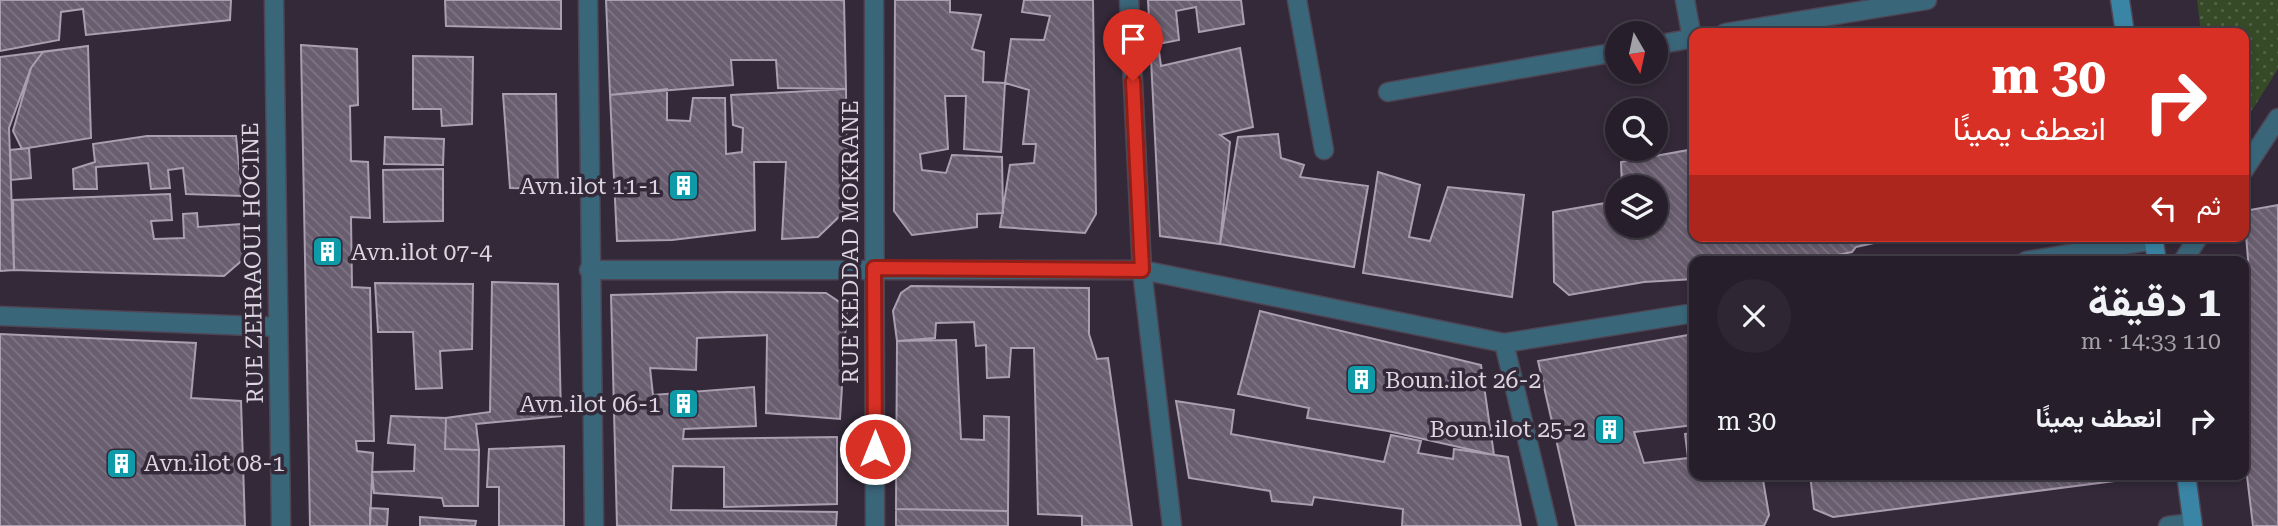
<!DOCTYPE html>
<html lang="ar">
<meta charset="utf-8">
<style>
:root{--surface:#261f2b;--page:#2e2733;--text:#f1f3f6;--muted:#a4a2a9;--line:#423d47}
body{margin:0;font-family:"Roboto Serif",Vazirmatn,serif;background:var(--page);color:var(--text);direction:rtl;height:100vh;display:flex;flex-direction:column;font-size:26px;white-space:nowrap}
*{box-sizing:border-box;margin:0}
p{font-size:23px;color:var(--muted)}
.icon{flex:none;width:38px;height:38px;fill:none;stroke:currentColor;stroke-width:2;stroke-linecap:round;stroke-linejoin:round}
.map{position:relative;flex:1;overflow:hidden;direction:ltr}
.sheet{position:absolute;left:1689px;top:256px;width:560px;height:224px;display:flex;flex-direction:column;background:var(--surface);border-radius:14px;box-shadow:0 4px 10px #0003,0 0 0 2px var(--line);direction:rtl}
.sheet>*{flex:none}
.hud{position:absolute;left:1689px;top:28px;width:560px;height:214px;border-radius:14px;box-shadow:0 4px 10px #0003,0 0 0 2px var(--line);direction:rtl;background:#d93025;color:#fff;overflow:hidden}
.needle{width:46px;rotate:171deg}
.fabs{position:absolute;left:1605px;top:21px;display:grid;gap:14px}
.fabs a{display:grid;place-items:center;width:63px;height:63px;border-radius:50%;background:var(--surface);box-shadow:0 4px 10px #0003,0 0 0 2px var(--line);font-size:35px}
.pin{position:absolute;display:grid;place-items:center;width:60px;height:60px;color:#fff;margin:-72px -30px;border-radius:50% 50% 50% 0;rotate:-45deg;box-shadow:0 0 7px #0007}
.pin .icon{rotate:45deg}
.me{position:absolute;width:77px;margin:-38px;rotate:0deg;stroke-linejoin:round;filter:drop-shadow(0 0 5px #0008)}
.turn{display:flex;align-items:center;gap:24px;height:147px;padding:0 28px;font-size:32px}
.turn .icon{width:91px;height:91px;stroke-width:2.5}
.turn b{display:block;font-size:49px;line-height:60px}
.then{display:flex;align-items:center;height:66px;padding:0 28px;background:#0003;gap:14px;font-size:26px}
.round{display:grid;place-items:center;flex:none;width:74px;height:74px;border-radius:37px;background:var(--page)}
.overview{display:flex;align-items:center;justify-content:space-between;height:119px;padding:0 28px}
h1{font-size:42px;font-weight:700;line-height:52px}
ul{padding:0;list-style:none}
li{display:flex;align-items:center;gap:21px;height:91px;padding:0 28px}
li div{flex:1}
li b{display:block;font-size:26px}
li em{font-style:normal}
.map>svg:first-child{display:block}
.garden{fill:url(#garden-dots)}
.building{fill:url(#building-back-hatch);stroke:#aa9eb1;stroke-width:2}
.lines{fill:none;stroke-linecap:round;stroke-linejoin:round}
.minor-casing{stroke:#4e4554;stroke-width:21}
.tertiary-casing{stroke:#4e4554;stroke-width:21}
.secondary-casing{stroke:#4e4554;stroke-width:21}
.minor{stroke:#3a667a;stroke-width:18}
.tertiary{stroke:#3a667a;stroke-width:18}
.secondary{stroke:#3a85a5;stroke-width:18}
.route-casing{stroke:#8d1f18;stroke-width:18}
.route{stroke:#d93025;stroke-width:12}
.labels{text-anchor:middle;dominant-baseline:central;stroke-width:7;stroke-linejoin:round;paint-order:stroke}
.poi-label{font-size:23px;fill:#dcd6e0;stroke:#332939;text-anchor:end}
.street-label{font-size:23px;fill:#dcd6e0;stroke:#332939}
</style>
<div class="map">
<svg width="2278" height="526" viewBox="0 0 2278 526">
<defs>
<pattern id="garden-dots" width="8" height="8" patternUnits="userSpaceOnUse" patternTransform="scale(1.75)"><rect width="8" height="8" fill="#364a27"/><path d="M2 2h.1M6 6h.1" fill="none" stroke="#526346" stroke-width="1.8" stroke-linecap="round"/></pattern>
<pattern id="building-back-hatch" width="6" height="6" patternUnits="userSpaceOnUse" patternTransform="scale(1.75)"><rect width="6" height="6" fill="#695e6f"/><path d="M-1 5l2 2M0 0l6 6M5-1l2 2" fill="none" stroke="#7e7483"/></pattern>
</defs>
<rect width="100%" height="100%" fill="#332939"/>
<!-- garden -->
<path class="garden" d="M 2197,0 L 2278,0 L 2278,69 L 2244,123 L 2244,33 L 2201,33 Z"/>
<!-- building -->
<path class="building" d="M 0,0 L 231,0 L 230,20 L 86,35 L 83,9 L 61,12 L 59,40 L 0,51 Z
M 445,0 L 561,0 L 561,29 L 446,26 Z
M 606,0 L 844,0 L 846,89 L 778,88 L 776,60 L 731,60 L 733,85 L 610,95 Z
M 895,0 L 950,0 L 950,12 L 981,15 L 972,49 L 984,52 L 983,82 L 1005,83 L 1001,152 L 964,149 L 966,96 L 945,96 L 948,149 L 920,154 L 922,170 L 946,173 L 952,155 L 1002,157 L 1003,213 L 977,214 L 977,227 L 912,235 L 894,211 Z
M 1024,0 L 1093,0 L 1096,214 L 1085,233 L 1000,227 L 1010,165 L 1034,163 L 1036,144 L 1023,144 L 1029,90 L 1005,83 L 1011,39 L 1044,40 L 1050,16 L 1022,12 Z
M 1148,0 L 1241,0 L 1244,24 L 1199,32 L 1196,7 L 1176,11 L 1179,40 L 1158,44 L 1161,66 L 1240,48 L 1253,127 L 1220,135 L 1230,142 L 1220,244 L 1160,236 Z
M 301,45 L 357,49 L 358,105 L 350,106 L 351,161 L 368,162 L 370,218 L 351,217 L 352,287 L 370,288 L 374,441 L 356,441 L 357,451 L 373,453 L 370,526 L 310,526 Z
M 88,46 L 43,52 L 31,68 L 9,128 L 14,270 L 0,271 L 0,57 Z
M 88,46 L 91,138 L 22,149 L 13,131 L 31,68 L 43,52 Z
M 413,56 L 473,57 L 472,124 L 442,126 L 441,109 L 413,109 Z
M 667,89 L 667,120 L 690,121 L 693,98 L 725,98 L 726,154 L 742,152 L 743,128 L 733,125 L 731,95 L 846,89 L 847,209 L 818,237 L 782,239 L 786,162 L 754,162 L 755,230 L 672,240 L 617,241 L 610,95 Z
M 503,94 L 556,94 L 558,189 L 510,188 Z
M 1278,134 L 1281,158 L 1304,165 L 1300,177 L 1368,186 L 1354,267 L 1220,244 L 1238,137 Z
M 147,136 L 236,136 L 242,196 L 186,194 L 183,168 L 168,170 L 170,188 L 151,189 L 148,163 L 96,167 L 97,189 L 74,189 L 73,169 L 95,162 L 93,144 Z
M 385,137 L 444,139 L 443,165 L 384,164 Z
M 29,148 L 31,178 L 11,180 L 10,150 Z
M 1694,149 L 1694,236 L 1905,236 L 1856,247 L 1852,252 L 1809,261 L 1694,261 L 1694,279 L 1644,282 L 1569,295 L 1554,282 L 1553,212 L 1617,201 L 1617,226 L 1656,226 L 1656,187 L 1622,187 L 1621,162 Z
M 443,169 L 443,221 L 384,222 L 383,170 Z
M 1378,172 L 1420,185 L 1409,237 L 1430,241 L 1448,187 L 1524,195 L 1512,297 L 1363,273 Z
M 170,194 L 172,220 L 151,221 L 154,239 L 184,238 L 183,214 L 197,213 L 198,227 L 241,224 L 247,256 L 224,276 L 14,270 L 13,200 Z
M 2278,205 L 2278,526 L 2253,526 L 2244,451 L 2244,284 L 2250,283 L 2244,211 Z
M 492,282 L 558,284 L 561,416 L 476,424 L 479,450 L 445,449 L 446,418 L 490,412 Z
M 375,283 L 473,284 L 472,349 L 440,351 L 442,388 L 416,389 L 413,332 L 378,332 Z
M 911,286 L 1089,288 L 1089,334 L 1097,359 L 1108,358 L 1132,526 L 1082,526 L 1082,516 L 1038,514 L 1034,348 L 1011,348 L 1009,377 L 987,378 L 986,345 L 976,346 L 974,322 L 936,323 L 935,338 L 897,341 L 893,311 L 901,293 Z
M 728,292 L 826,293 L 847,307 L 840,419 L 766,413 L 767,335 L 697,338 L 696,370 L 650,368 L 653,395 L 754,387 L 756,426 L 684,429 L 683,439 L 837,437 L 837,504 L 724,507 L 724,467 L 673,466 L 671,510 L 837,512 L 836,526 L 617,526 L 611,295 Z
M 1260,311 L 1481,365 L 1494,455 L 1388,431 L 1307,418 L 1309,408 L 1238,394 Z
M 0,334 L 196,343 L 191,398 L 241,401 L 245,526 L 0,526 Z
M 1694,334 L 1694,425 L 1634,432 L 1644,463 L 1688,458 L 1685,434 L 1694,433 L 1694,474 L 1762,474 L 1769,515 L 1764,526 L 1576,526 L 1538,361 Z
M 956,340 L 961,439 L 984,440 L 984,416 L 1009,417 L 1008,511 L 896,509 L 897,341 Z
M 1176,401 L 1234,410 L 1231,434 L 1384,462 L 1391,435 L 1421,441 L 1418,453 L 1453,459 L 1454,449 L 1508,457 L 1521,526 L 1402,526 L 1403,509 L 1314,497 L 1312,505 L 1272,501 L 1270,491 L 1189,478 Z
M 391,416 L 446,418 L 445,449 L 479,450 L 478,506 L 444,506 L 442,498 L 374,493 L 372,472 L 414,471 L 415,445 L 388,443 Z
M 564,446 L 564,526 L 499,526 L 499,487 L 487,487 L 489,449 Z
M 1810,474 L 2130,474 L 2131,479 L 1833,517 L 1814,509 Z
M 370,508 L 388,509 L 387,526 L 370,526 Z
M 896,509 L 1008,511 L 1008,526 L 896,526 Z
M 420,517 L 476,521 L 475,526 L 420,526 Z"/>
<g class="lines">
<defs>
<path id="minor" d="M 588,0 L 594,526
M 874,0 L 875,526
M 1129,0 L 1142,270 L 1172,526
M 1297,0 L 1324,150
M 1685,0 L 1692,38
M 1725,33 L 1927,0
M 1656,45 L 1694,38
M 1388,92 L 1617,52
M 2244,170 L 2278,118
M 2026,261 L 2154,240
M 2183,261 L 2199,236
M 589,270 L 1142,270 L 1504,343 L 1694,313
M 0,316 L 278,327
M 1504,343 L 1548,526
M 2168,526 L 2192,523"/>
<path id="tertiary" d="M 274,0 L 281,526"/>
<path id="secondary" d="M 2120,0 L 2125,33
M 2153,236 L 2157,261
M 2186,474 L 2193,526"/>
</defs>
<!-- minor casing -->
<use href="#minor" class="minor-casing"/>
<!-- tertiary casing -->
<use href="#tertiary" class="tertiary-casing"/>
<!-- secondary casing -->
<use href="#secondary" class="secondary-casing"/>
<!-- minor -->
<use href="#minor" class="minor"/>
<!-- tertiary -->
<use href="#tertiary" class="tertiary"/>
<!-- secondary -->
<use href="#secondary" class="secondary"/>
</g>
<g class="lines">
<defs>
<path id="route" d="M 875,449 L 874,268 L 1142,270 L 1133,81"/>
</defs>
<!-- route casing -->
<use href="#route" class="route-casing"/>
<!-- route -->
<use href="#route" class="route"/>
</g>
<!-- icons -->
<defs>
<symbol id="building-square" viewBox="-11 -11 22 22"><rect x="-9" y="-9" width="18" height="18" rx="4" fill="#0f9aa8" stroke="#332939"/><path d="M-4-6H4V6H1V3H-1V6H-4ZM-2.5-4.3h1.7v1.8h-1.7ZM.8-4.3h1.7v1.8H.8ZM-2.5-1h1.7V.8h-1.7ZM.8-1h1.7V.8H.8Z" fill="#fff"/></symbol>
</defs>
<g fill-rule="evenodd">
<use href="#building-square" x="666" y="168" width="35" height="35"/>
<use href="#building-square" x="310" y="234" width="35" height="35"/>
<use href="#building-square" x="1344" y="362" width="35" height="35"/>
<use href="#building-square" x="666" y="386" width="35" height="35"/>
<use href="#building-square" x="1592" y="412" width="35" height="35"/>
<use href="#building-square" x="104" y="446" width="35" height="35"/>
</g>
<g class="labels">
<!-- poi labels -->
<g class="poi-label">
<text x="661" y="186">Avn.ilot 11-1</text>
<text x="351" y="252" text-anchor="start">Avn.ilot 07-4</text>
<text x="1385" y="380" text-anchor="start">Boun.ilot 26-2</text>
<text x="661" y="404">Avn.ilot 06-1</text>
<text x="1586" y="429">Boun.ilot 25-2</text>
<text x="144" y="463" text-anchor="start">Avn.ilot 08-1</text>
</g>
<!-- street labels -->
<g class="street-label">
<text transform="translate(850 242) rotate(-90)">RUE KEDDAD MOKRANE</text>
<text transform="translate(253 263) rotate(-91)">RUE ZEHRAOUI HOCINE</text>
</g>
</g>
</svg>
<div class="fabs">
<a><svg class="needle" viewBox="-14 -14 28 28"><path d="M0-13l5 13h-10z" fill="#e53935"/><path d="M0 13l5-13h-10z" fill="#a4a2a9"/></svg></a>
<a><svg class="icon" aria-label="search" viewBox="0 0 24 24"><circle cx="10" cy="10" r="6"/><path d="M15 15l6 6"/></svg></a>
<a><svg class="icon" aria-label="layers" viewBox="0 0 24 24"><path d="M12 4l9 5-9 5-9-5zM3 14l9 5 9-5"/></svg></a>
</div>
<div class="pin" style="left:1133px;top:81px;background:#d93025"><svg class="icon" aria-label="arrive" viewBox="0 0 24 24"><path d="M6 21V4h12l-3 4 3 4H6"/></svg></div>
<svg class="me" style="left:875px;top:449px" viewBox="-20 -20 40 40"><circle r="17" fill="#d93025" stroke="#fff" stroke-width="3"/><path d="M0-11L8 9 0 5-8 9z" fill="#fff"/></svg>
<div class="hud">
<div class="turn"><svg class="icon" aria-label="right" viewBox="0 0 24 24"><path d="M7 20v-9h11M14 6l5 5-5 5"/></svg><div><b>30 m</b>انعطف يمينًا</div></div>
<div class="then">ثم<svg class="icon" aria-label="left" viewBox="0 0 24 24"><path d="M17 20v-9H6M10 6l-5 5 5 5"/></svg></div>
</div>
<section class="sheet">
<div class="overview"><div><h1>1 دقيقة</h1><p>110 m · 14:33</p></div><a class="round"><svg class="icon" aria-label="close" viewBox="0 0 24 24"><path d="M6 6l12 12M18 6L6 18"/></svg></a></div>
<ul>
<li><svg class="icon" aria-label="right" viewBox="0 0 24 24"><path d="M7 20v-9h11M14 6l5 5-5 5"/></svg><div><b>انعطف يمينًا</b></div><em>30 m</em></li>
</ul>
</section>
</div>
